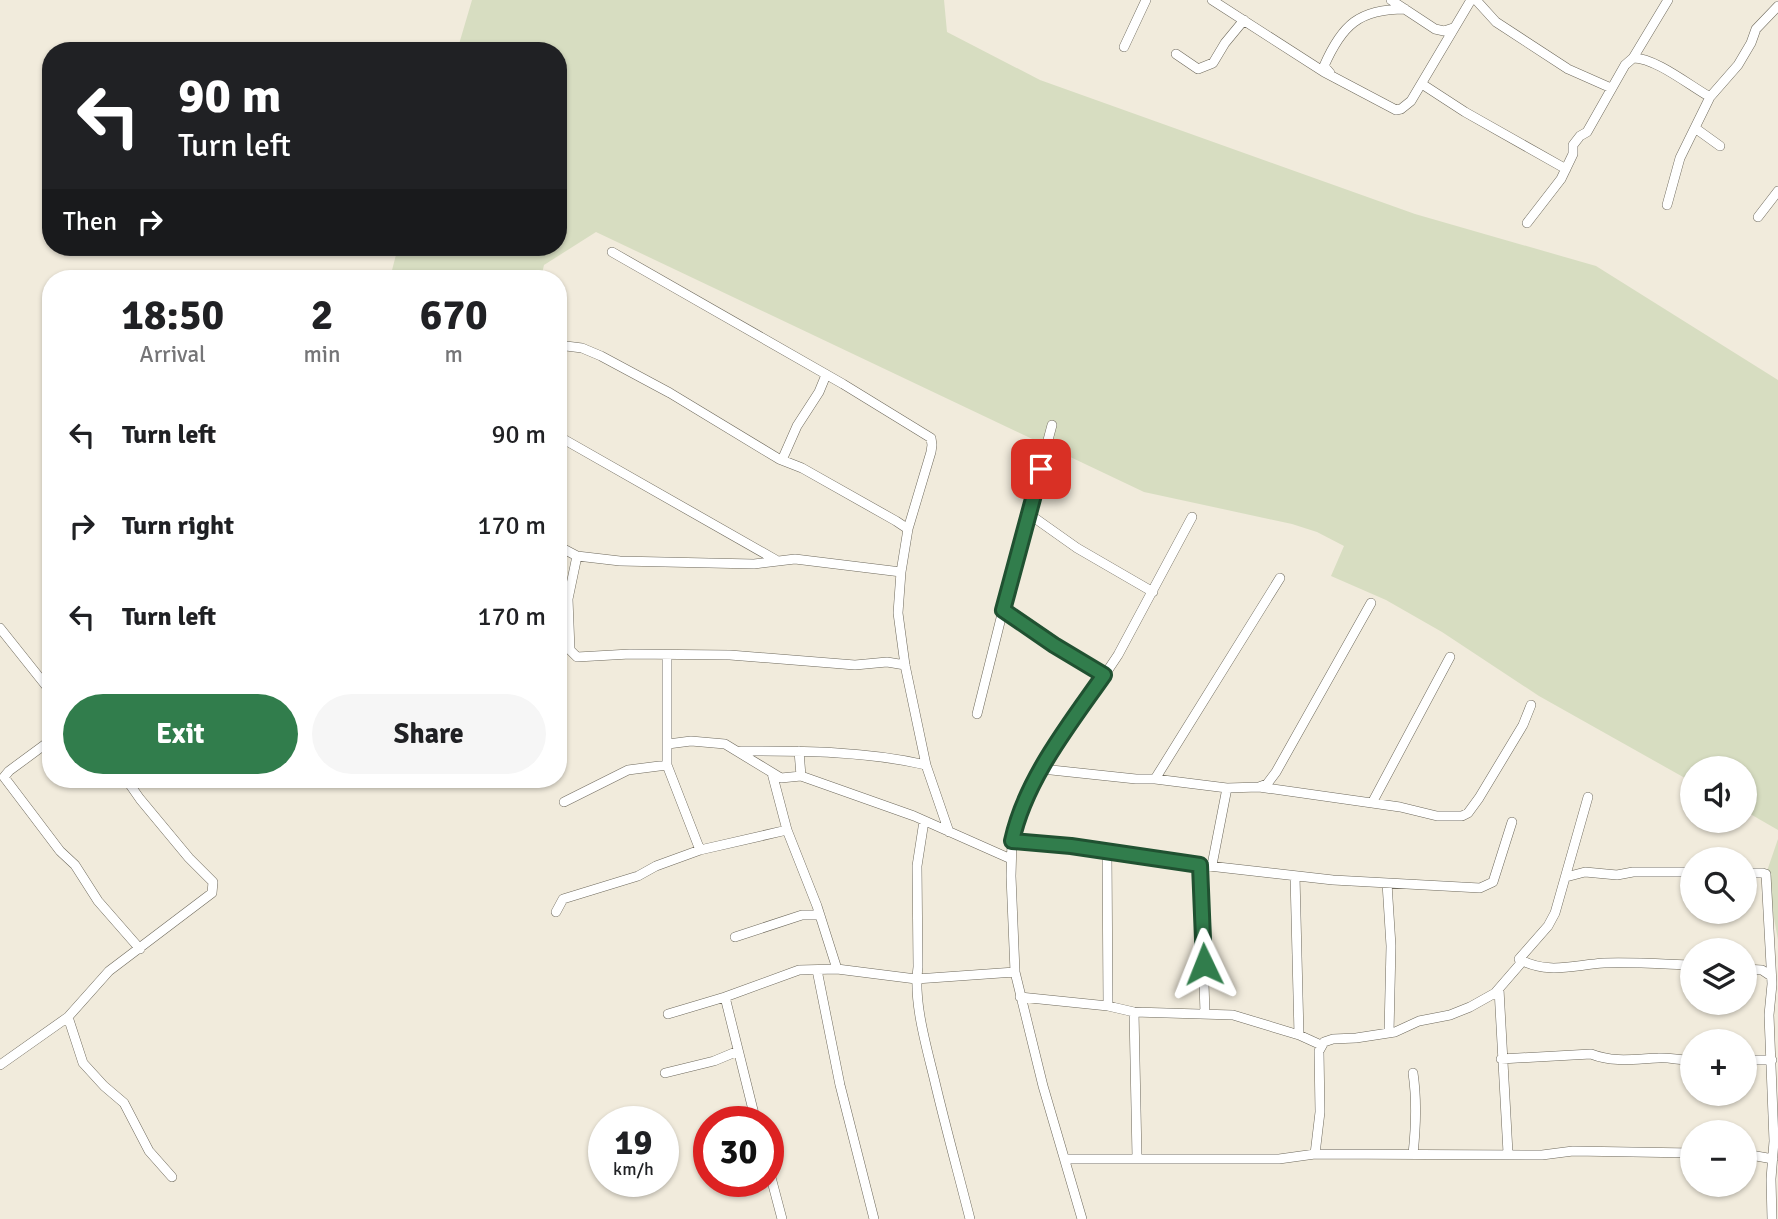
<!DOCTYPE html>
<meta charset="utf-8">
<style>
:root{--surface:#fff;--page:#f6f6f6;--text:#202124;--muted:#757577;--accent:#317d4c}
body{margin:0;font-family:Signika,sans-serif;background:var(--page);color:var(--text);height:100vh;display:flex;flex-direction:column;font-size:26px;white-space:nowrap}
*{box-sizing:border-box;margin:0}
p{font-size:23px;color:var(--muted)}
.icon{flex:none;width:38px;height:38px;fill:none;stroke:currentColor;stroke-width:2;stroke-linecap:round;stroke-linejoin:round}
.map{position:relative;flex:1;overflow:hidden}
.drawer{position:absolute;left:42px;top:270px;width:525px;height:518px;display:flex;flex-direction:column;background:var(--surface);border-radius:28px;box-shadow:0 2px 5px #0004}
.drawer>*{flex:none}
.top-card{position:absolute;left:42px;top:42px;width:525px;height:214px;border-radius:28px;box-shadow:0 2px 5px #0004;background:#202124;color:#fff;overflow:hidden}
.buttons{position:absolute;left:1680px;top:756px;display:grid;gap:14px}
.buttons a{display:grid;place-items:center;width:77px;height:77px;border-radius:50%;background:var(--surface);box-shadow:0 2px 5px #0004;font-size:35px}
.speed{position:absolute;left:588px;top:1106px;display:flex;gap:14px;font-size:35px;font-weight:700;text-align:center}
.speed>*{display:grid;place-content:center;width:91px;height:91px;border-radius:50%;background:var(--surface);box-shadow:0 2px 5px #0004;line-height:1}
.speed small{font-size:18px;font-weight:400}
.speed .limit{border:10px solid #d22;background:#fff;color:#111}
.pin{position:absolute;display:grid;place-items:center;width:60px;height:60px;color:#fff;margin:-30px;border-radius:14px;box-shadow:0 4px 10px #0006}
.me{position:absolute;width:77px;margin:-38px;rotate:358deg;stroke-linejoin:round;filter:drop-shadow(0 0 5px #0008)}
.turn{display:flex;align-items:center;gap:24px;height:147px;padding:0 21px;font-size:32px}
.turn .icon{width:91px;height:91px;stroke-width:2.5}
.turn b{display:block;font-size:49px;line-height:60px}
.then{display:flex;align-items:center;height:66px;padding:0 21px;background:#0003;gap:14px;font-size:26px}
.eta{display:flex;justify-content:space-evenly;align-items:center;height:119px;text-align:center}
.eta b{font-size:42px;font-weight:800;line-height:49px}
.primary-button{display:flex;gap:14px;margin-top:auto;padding:14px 21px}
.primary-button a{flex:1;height:80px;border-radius:42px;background:var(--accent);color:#fff;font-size:28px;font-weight:800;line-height:80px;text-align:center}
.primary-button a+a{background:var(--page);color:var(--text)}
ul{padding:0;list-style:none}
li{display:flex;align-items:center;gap:21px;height:91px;padding:0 21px}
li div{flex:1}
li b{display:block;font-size:26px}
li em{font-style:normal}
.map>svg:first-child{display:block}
.green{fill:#d7ddc1}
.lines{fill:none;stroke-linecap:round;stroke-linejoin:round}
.minor-casing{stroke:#6e695c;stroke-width:10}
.minor{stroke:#fff;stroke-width:9}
.route-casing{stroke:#205131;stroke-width:18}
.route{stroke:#317d4c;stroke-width:12}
</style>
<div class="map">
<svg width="1778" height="1219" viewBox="0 0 1778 1219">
<rect width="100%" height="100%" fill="#f1ebdc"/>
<!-- green -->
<path class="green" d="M 472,0 L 944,0 L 947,32 L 1040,80 L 1415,214 L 1596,266 L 1778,380 L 1778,830 L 1745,811 L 1745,768 L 1692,768 L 1692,782 L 1539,696 L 1442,632 L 1386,600 L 1331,576 L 1344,546 L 1317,532 L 1292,524 L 1144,492 L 596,232 L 544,265 L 541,278 L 390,278 L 398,247 L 558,247 L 558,51 L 457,51 Z
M 1778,839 L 1778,940 L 1766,874 Z"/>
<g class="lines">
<defs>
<path id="minor" d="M 1212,0 L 1324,72 L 1396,110 L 1401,109 L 1411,101 L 1471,0
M 1391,0 L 1435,29 L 1444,31 L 1453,28
M 1476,0 L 1496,22 L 1568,69 L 1611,88
M 1124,47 L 1146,0
M 1176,54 L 1198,69 L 1213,63 L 1225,43 L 1244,20
M 1633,58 C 1656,58 1690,86 1710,97 L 1738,65 L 1751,43 L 1756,29 L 1778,6
M 1330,73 L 1324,66 C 1342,25 1359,9 1405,9
M 1425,86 L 1465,112 L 1566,169
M 1695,128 L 1720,146
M 1667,205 L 1680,158 L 1710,97
M 1758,217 L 1778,191
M 1527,223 L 1561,179 L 1573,154 L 1573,145 L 1580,136 L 1587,132 L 1625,65 L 1633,58 L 1668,0
M 612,252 L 843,384 L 931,438 L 932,445 L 931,452 L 908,529
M 558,347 L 566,346 L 582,348 L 601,356 L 670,393 L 779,459 L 802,468 L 896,521 L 908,529 L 901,572
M 558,436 L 776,560
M 782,460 L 797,426 L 819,392 L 826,375
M 1029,514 L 1077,548 L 1153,592
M 558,546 L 577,556 L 620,561 L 754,564 L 795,559 L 901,572 L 898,613 L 905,665 L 926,765 L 949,832
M 577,556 L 568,599 L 570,650 L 577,657 L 630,654 L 730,655 L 855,665 L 887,662 L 905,665
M 1003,610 L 1052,425
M 0,628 L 51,692
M 667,655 L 667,765 L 700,850 L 787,830 L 817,906 L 837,969
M 977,714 L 1003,610 L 1054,645 L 1104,675
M 51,740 L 9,771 L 4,777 L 60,851 L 75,865 L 98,901 L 140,949
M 668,744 L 691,741 L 725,744 L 781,778 L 801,776 L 914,816 L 1011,859
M 741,751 C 803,751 866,751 926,765
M 799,751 L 801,776
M 1042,769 L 1136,779 L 1155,779 L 1227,788 L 1259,787 L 1400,807 L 1437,816 L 1462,816 L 1468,813 L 1479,798 L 1523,725 L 1531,705
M 772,773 L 787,830
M 1155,779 L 1280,578
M 1259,787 L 1267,784 L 1276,772 L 1371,603
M 564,802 L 628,770 L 667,765
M 1372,803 L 1450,657
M 924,821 L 917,866 L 918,967 C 913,1001 926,1045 934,1078 C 945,1125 958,1172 970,1219
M 1012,841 L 1071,846 L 1200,865 L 1333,880 L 1480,888 L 1493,882 L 1512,822
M 1107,852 L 1108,1006
M 1200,865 L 1205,1013
M 1212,865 L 1227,788
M 1745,873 L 1763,873
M 1766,874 L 1772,984 L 1769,1015 L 1774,1141 L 1771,1179 L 1772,1219
M 1295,876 L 1299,1035
M 1566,877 L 1585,872 L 1617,875 L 1633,872 L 1692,872
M 1387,883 L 1391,946 L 1389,1033
M 556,912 L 563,899 L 638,876 L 656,866 L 700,850
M 735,937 L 802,915 L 820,915
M 1519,959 L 1548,926 L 1555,913 L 1588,797
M 1745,969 L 1762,970 L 1771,976
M 817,970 L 840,1085 L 874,1219
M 1499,989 L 1508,1153
M 725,997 L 756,1122
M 1020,997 L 1108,1006 L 1134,1012 L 1233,1015 L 1299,1035 L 1321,1045
M 1134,1012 L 1137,1157
M 668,1014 L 725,997 L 799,970 L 837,969 L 916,979 L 1015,972
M 68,1017 L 83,1063 L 104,1086 L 124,1103 L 149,1151 L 172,1177
M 1501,1059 L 1591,1054 C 1614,1063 1635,1059 1658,1058 C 1670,1057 1681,1061 1692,1060
M 1745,1060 L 1772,1060
M 0,1065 L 68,1017 L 109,971 L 212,893 L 213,882 L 189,858 L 140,799 L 126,779
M 665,1073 L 714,1061 L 738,1051
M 1413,1073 C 1417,1100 1416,1127 1413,1154
M 1315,1154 L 1320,1112 L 1319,1051 L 1324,1042 L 1333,1039 L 1356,1038 L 1395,1032 L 1419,1021 L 1450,1015 L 1470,1007 L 1495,993 L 1521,963 L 1519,959 C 1548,975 1573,965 1604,963 C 1633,962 1663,964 1692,965
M 1745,1154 L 1773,1159
M 1066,1159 L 1279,1159 L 1315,1154 L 1542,1155 L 1573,1151 L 1692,1153
M 768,1166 L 782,1219
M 1082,1219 L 1043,1086 L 1015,972 L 1011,876 L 1012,841 L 1015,827 L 1042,769 L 1118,655 L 1192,517"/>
</defs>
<!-- minor casing -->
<use href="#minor" class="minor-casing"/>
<!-- minor -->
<use href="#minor" class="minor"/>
</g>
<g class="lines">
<defs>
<path id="route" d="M 1041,469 L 1003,610 L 1054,645 L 1104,675 C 1069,725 1025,780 1012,841 L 1071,846 L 1200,865 L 1204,964"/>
</defs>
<!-- route casing -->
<use href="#route" class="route-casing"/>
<!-- route -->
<use href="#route" class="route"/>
</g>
</svg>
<div class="buttons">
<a><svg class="icon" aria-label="sound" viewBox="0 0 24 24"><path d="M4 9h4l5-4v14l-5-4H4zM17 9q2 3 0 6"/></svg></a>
<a><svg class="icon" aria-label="search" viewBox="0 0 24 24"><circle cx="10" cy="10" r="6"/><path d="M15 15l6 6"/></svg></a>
<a><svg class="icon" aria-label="layers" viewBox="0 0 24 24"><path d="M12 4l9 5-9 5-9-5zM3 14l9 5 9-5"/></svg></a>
<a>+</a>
<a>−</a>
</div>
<div class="speed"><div>19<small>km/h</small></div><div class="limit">30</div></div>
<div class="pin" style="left:1041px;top:469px;background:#d93025"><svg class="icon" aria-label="arrive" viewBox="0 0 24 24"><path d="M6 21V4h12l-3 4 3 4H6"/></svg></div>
<svg class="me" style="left:1204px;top:964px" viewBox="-20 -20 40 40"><path d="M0-17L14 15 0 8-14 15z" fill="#317d4c" stroke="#fff" stroke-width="4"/></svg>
<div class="top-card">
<div class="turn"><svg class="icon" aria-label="left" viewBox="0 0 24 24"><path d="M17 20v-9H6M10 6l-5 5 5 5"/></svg><div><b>90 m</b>Turn left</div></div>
<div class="then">Then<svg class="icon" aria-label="right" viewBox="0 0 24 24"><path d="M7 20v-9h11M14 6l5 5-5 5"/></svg></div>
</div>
<section class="drawer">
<div class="eta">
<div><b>18:50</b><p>Arrival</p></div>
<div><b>2</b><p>min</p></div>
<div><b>670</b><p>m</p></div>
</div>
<ul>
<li><svg class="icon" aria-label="left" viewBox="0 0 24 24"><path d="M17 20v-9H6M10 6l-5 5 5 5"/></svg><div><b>Turn left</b></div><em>90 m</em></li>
<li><svg class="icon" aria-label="right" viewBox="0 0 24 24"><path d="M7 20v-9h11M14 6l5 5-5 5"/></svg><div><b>Turn right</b></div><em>170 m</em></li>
<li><svg class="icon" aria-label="left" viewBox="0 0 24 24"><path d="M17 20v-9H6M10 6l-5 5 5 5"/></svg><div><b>Turn left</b></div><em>170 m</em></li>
</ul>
<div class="primary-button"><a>Exit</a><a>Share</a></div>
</section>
</div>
